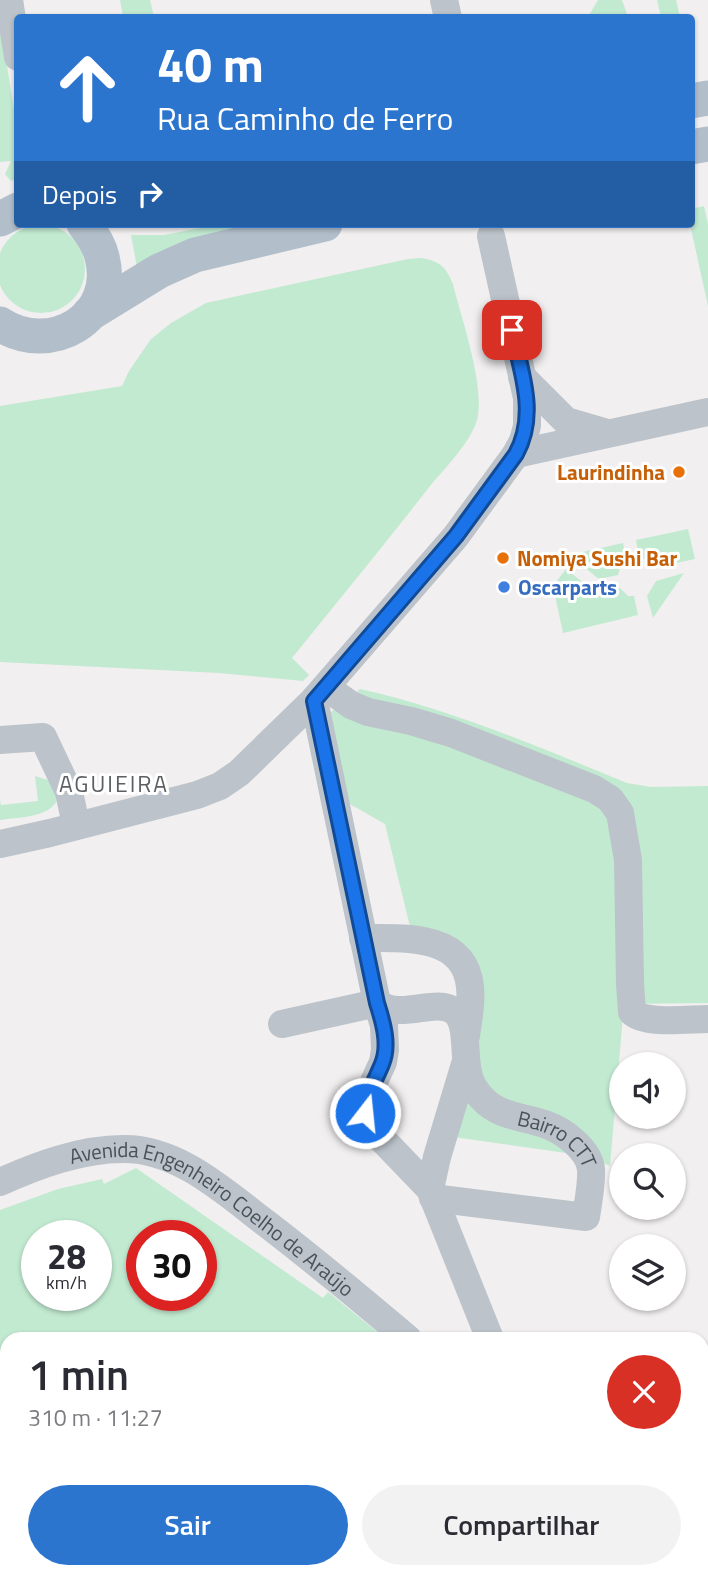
<!DOCTYPE html>
<html lang="pt">
<meta charset="utf-8">
<style>
:root{--surface:#fff;--page:#f2f2f3;--text:#2b2b33;--muted:#7c7c81;--accent:#2c75ce}
body{margin:0;font-family:"Titillium Web",sans-serif;background:var(--page);color:var(--text);height:100vh;display:flex;flex-direction:column;font-size:26px;white-space:nowrap}
*{box-sizing:border-box;margin:0}
p{font-size:23px;color:var(--muted)}
.icon{flex:none;width:38px;height:38px;fill:none;stroke:currentColor;stroke-width:2;stroke-linecap:round;stroke-linejoin:round}
.map{position:relative;flex:1;overflow:hidden}
.side{position:absolute;left:0px;top:1332px;width:709px;height:247px;display:flex;flex-direction:column;background:var(--surface);border-radius:21px 21px 0 0;box-shadow:0 2px 5px #0004}
.side>*{flex:none}
.hud{position:absolute;left:14px;top:14px;width:681px;height:214px;border-radius:7px;box-shadow:0 2px 5px #0004;background:#2c75ce;color:#fff;overflow:hidden}
.controls{position:absolute;left:609px;top:1052px;display:grid;gap:14px}
.controls a{display:grid;place-items:center;width:77px;height:77px;border-radius:50%;background:var(--surface);box-shadow:0 2px 5px #0004;font-size:35px}
.speed{position:absolute;left:21px;top:1220px;display:flex;gap:14px;font-size:35px;font-weight:700;text-align:center}
.speed>*{display:grid;place-content:center;width:91px;height:91px;border-radius:50%;background:var(--surface);box-shadow:0 2px 5px #0004;line-height:1}
.speed small{font-size:18px;font-weight:400}
.speed .limit{border:10px solid #d22;background:#fff;color:#111}
.pin{position:absolute;display:grid;place-items:center;width:60px;height:60px;color:#fff;margin:-30px;border-radius:14px;box-shadow:0 4px 10px #0006}
.me{position:absolute;width:77px;margin:-38px;rotate:16deg;stroke-linejoin:round;filter:drop-shadow(0 0 5px #0008)}
.turn{display:flex;align-items:center;gap:24px;height:147px;padding:0 28px;font-size:32px}
.turn .icon{width:91px;height:91px;stroke-width:2.5}
.turn b{display:block;font-size:49px;line-height:60px}
.then{display:flex;align-items:center;height:66px;padding:0 28px;background:#0003;gap:14px;font-size:26px}
.round{display:grid;place-items:center;flex:none;width:74px;height:74px;border-radius:37px;background:var(--page)}
.summary{display:flex;align-items:center;justify-content:space-between;height:119px;padding:0 28px}
h1{font-size:42px;font-weight:600;line-height:52px}
.action{display:flex;gap:14px;margin-top:auto;padding:14px 28px}
.action a{flex:1;height:80px;border-radius:42px;background:var(--accent);color:#fff;font-size:28px;font-weight:600;line-height:80px;text-align:center}
.action a+a{background:var(--page);color:var(--text)}
.map>svg:first-child{display:block}
.green{fill:#c2ead1;fill-rule:evenodd}
.lines{fill:none;stroke-linecap:round;stroke-linejoin:round}
.minor{stroke:#bcc3ca;stroke-width:28}
.major{stroke:#b2bfcb;stroke-width:35}
.route-casing{stroke:#114b97;stroke-width:18}
.route{stroke:#1a73e8;stroke-width:12}
.food-dot{fill:#e8710a;stroke:#fff;stroke-width:2.5}
.shop-dot{fill:#3f7fe0;stroke:#fff;stroke-width:2.5}
.labels{text-anchor:middle;dominant-baseline:central;stroke-width:6;stroke-linejoin:round;paint-order:stroke}
.food-label{font-size:21px;font-weight:bold;fill:#c56008;stroke:#fff;text-anchor:end}
.shop-label{font-size:21px;font-weight:bold;fill:#366cbe;stroke:#fff;text-anchor:start}
.street-label{font-size:21px;fill:#49525a;stroke:#fff}
.neighbourhood-label{font-size:23px;letter-spacing:2px;fill:#5c5f63;stroke:#fff}
</style>
<div class="map">
<svg width="708" height="1578" viewBox="0 0 708 1578">
<rect width="100%" height="100%" fill="#f1efef"/>
<!-- green -->
<path class="green" d="M 120,0 L 150,0 L 154,17 L 123,17 Z
M 598,0 L 622,0 L 628,17 L 588,17 Z
M 657,0 L 676,0 L 680,17 L 661,17 Z
M 0,22 L 17,128 L 17,179 L 11,181 L 5,174 L 11,161 L 0,162 Z
M 704,206 L 708,224 L 708,306 L 690,224 L 691,209 Z
M 222,224 L 278,224 L 137,267 L 131,235 L 164,235 Z
M-3 269a44 44 0 1 1 88 0a44 44 0 1 1-88 0Z
M 421,258 C 440,261 446,267 453,284 C 462,321 483,379 478,415 C 475,438 445,468 430,486 C 385,544 338,601 292,658 L 309,675 L 303,681 L 219,673 L 0,662 L 0,406 L 122,386 L 129,371 L 151,339 L 171,323 L 206,303 L 408,259 Z
M 688,529 L 695,559 L 652,568 L 648,560 L 639,558 L 636,540 Z
M 623,543 L 627,561 L 621,565 L 618,575 L 599,579 L 574,559 L 578,553 Z
M 566,569 L 595,592 L 620,588 L 628,596 L 634,596 L 638,615 L 563,633 L 553,586 Z
M 684,573 L 653,618 L 647,596 L 656,581 Z
M 360,689 C 453,710 539,747 627,783 L 651,787 L 708,786 L 708,1003 L 624,1004 L 610,1166 L 587,1156 L 453,1137 L 464,969 L 413,939 L 385,824 L 348,803 L 326,716 Z
M 35,776 L 54,782 L 57,801 C 47,818 19,817 0,820 L 0,800 L 1,805 L 38,801 Z
M 136,1168 L 323,1298 L 328,1292 L 386,1339 L 7,1339 L 7,1572 L 670,1572 L 677,1578 L 0,1578 L 0,1210 L 58,1189 L 102,1179 L 104,1184 ZM 37,1236 L 96,1236 L 96,1295 L 37,1295 ZM 142,1236 L 201,1236 L 201,1295 L 142,1295 Z"/>
<g class="lines">
<!-- minor -->
<g class="minor">
<path d="M 9,0 L 18,57"/>
<path d="M 444,0 L 448,18"/>
<path d="M 522,377 L 566,421 L 607,433"/>
<path d="M 516,454 L 708,412"/>
<path d="M 326,687 L 351,705 L 368,712 L 411,721 L 451,733 L 594,789 L 610,799 L 620,813 L 628,860 L 630,984 L 632,1012 C 646,1025 689,1019 708,1019"/>
<path d="M 314,700 L 377,1003 L 384,1025 L 385,1050 L 383,1062 L 367,1097 L 365,1113 L 378,1135 L 430,1189 L 490,1339"/>
<path d="M 0,740 L 43,737 L 69,792 L 75,820"/>
<path d="M 0,844 L 50,833 L 197,795 L 220,786 L 239,773 L 314,700 L 456,536 L 516,454 L 523,441 L 527,426 L 527,398 L 491,236"/>
<path d="M 363,938 C 402,938 465,933 470,987 C 472,1004 468,1020 466,1036"/>
<path id="s1" d="M 377,1003 C 402,1021 435,997 454,1011 C 473,1025 458,1067 476,1091 C 495,1118 520,1115 547,1125 C 564,1131 589,1150 591,1169 C 592,1184 588,1202 586,1217 L 433,1198"/>
<path d="M 282,1024 L 377,1003"/>
<path id="s2" d="M 0,1182 C 38,1165 81,1149 123,1149 C 178,1148 226,1193 267,1224 C 315,1261 362,1300 408,1339"/>
<path d="M 430,1189 L 437,1157 L 465,1064"/>
<path d="M 702,1497 L 708,1483"/>
</g>
<!-- major -->
<path class="major" d="M 691,101 L 708,98
M 691,147 L 708,144
M 0,219 L 18,210
M 89,314 L 159,271 L 195,255 L 325,224
M 0,324 C 50,357 118,318 102,257 C 99,244 92,234 84,224"/>
</g>
<g class="lines">
<defs>
<path id="route" d="M 365,1113 C 367,1094 375,1081 382,1064 C 390,1045 383,1022 377,1003 L 314,701 L 456,536 L 516,454 C 538,414 521,372 512,330"/>
</defs>
<!-- route casing -->
<use href="#route" class="route-casing"/>
<!-- route -->
<use href="#route" class="route"/>
</g>
<!-- markers -->
<g class="food-dot">
<circle cx="679" cy="472" r="7"/>
<circle cx="503" cy="558" r="7"/>
</g>
<circle class="shop-dot" cx="504" cy="587" r="7"/>
<g class="labels">
<!-- food labels -->
<g class="food-label">
<text x="665" y="472">Laurindinha</text>
<text x="517" y="558" text-anchor="start">Nomiya Sushi Bar</text>
</g>
<!-- shop labels -->
<g class="shop-label">
<text x="518" y="587">Oscarparts</text>
</g>
<!-- street labels -->
<g class="street-label">
<text stroke="none"><textPath href="#s1" startOffset="261">Bairro CTT</textPath></text>
<text stroke="none"><textPath href="#s2" startOffset="238">Avenida Engenheiro Coelho de Araújo</textPath></text>
</g>
<!-- neighbourhood labels -->
<g class="neighbourhood-label">
<text x="114" y="783">AGUIEIRA</text>
</g>
</g>
</svg>
<div class="controls">
<a><svg class="icon" aria-label="sound" viewBox="0 0 24 24"><path d="M4 9h4l5-4v14l-5-4H4zM17 9q2 3 0 6"/></svg></a>
<a><svg class="icon" aria-label="search" viewBox="0 0 24 24"><circle cx="10" cy="10" r="6"/><path d="M15 15l6 6"/></svg></a>
<a><svg class="icon" aria-label="layers" viewBox="0 0 24 24"><path d="M12 4l9 5-9 5-9-5zM3 14l9 5 9-5"/></svg></a>
</div>
<div class="speed"><div>28<small>km/h</small></div><div class="limit">30</div></div>
<div class="pin" style="left:512px;top:330px;background:#d93025"><svg class="icon" aria-label="arrive" viewBox="0 0 24 24"><path d="M6 21V4h12l-3 4 3 4H6"/></svg></div>
<svg class="me" style="left:365px;top:1113px" viewBox="-20 -20 40 40"><circle r="17" fill="#1a73e8" stroke="#fff" stroke-width="3"/><path d="M0-11L8 9 0 5-8 9z" fill="#fff"/></svg>
<div class="hud">
<div class="turn"><svg class="icon" aria-label="ahead" viewBox="0 0 24 24"><path d="M12 20V5M6 11l6-6 6 6"/></svg><div><b>40 m</b>Rua Caminho de Ferro</div></div>
<div class="then">Depois<svg class="icon" aria-label="right" viewBox="0 0 24 24"><path d="M7 20v-9h11M14 6l5 5-5 5"/></svg></div>
</div>
<section class="side">
<div class="summary"><div><h1>1 min</h1><p>310 m · 11:27</p></div><a class="round" style="background:#d93025;color:#fff"><svg class="icon" aria-label="close" viewBox="0 0 24 24"><path d="M6 6l12 12M18 6L6 18"/></svg></a></div>
<div class="action"><a>Sair</a><a>Compartilhar</a></div>
</section>
</div>
